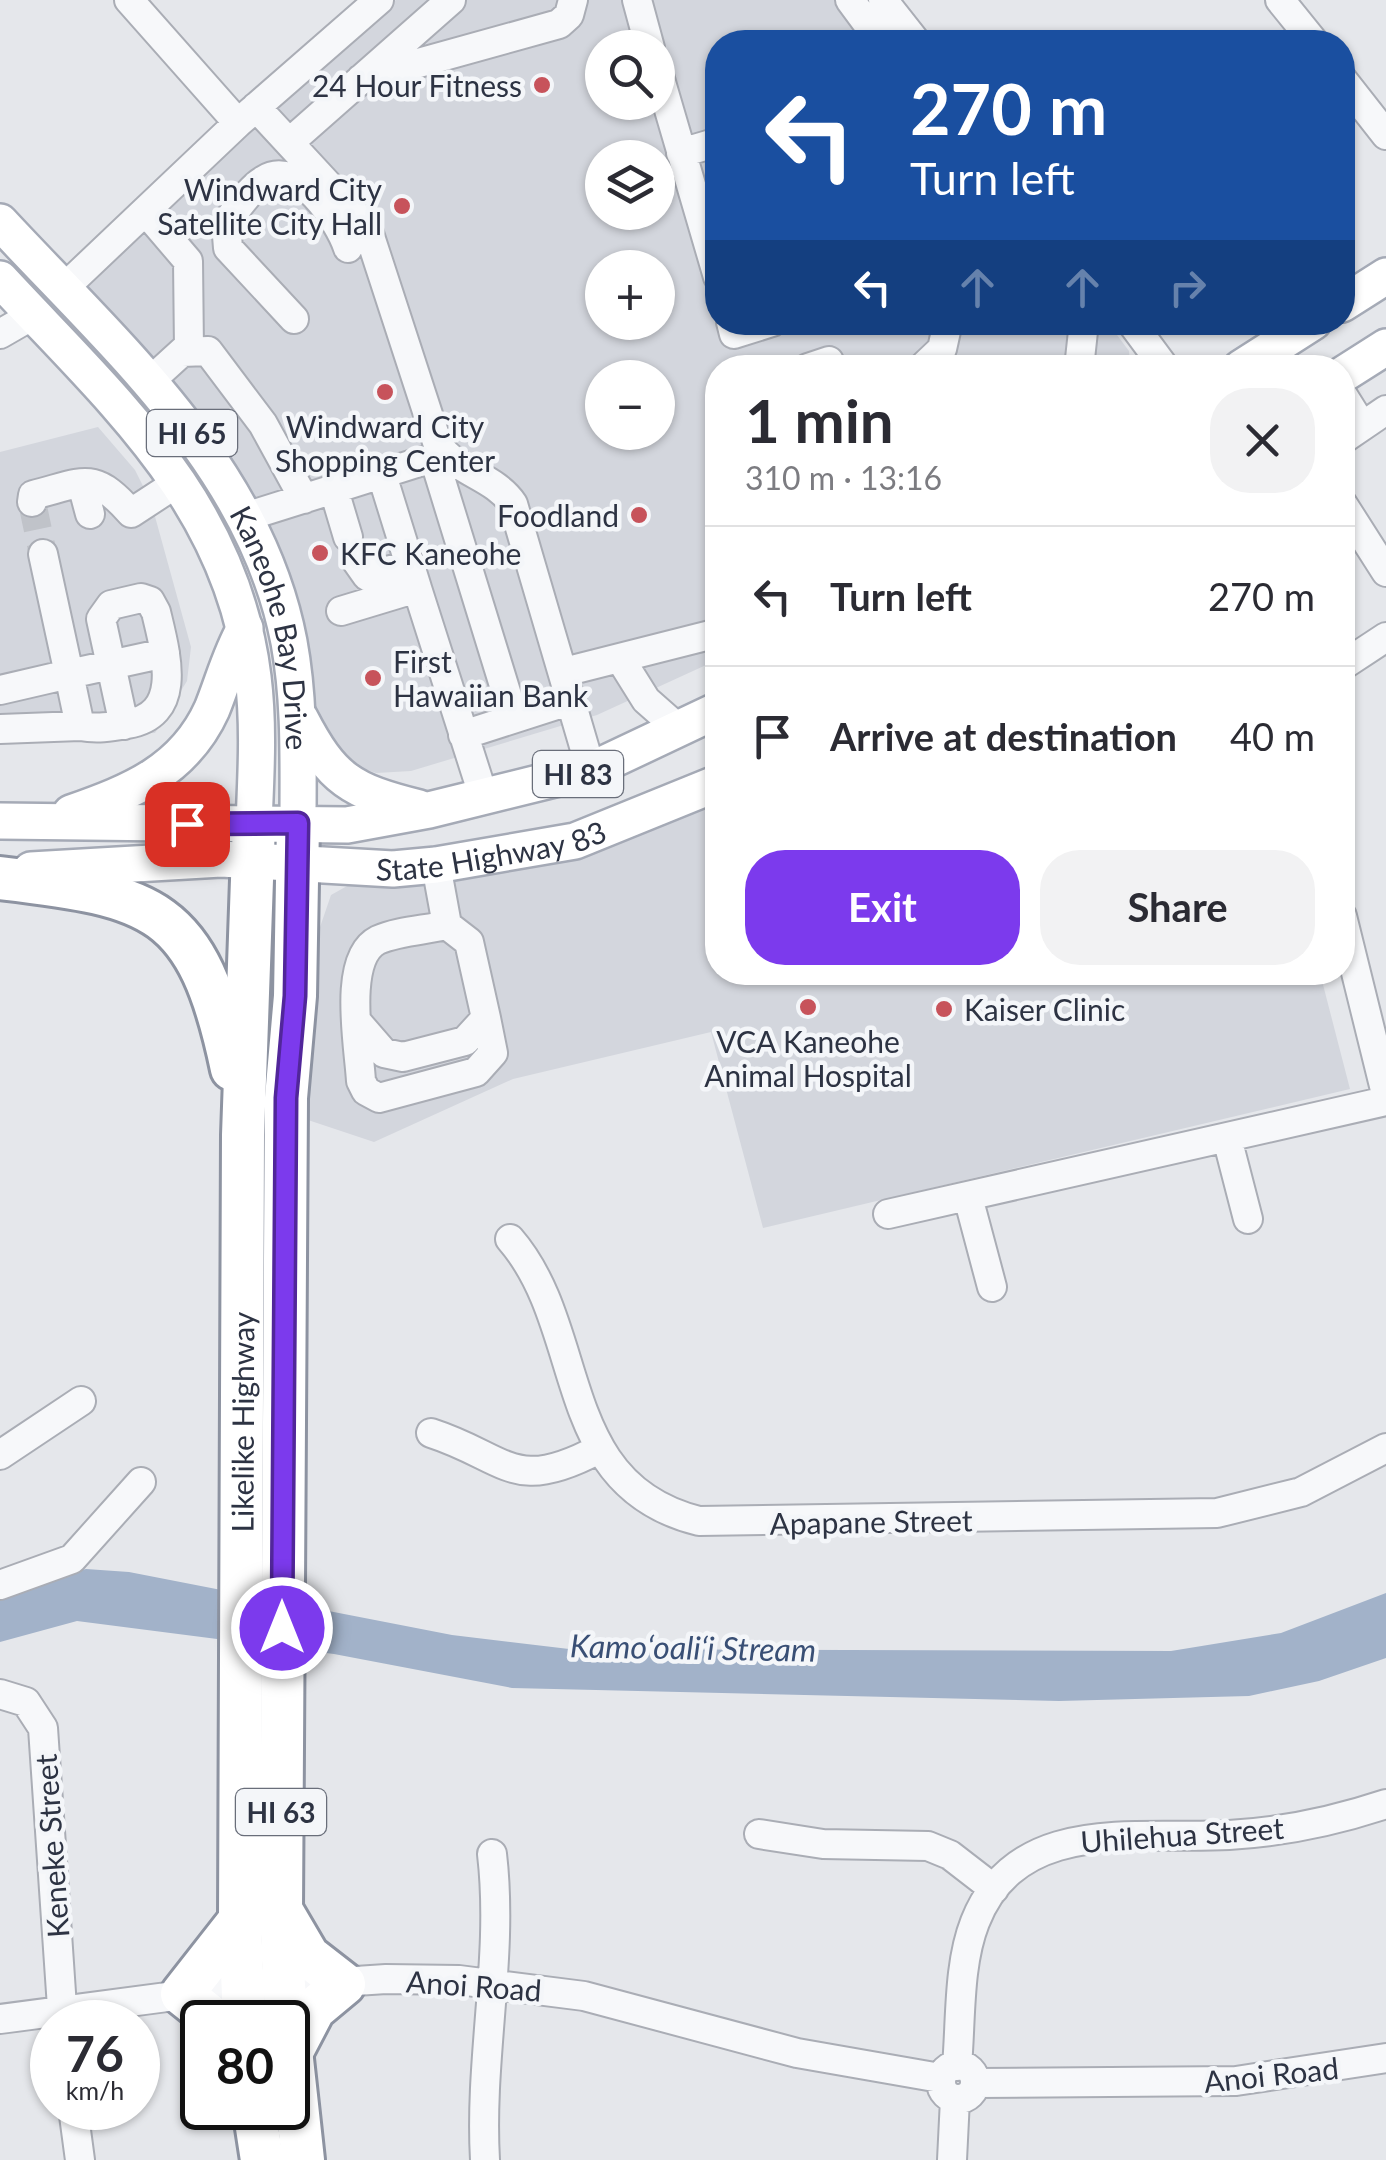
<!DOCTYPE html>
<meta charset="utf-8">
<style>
:root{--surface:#fff;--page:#f2f2f3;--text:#2b2b33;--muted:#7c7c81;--line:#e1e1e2;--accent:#7c3aed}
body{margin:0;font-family:Lato,sans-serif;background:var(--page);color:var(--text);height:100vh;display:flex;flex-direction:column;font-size:38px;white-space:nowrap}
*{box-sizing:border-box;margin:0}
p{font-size:32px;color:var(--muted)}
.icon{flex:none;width:55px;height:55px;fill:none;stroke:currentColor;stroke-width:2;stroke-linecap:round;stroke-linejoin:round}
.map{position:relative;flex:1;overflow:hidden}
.details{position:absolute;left:705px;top:355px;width:650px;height:630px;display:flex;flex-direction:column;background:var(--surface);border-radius:40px;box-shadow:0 2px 8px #0004}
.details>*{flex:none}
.guide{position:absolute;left:705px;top:30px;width:650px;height:305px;border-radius:40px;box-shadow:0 2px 8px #0004;background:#1a4fa0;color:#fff;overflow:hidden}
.tools{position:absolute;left:585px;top:30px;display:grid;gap:20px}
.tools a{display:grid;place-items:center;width:90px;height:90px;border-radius:50%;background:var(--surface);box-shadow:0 2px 8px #0004;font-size:50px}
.speed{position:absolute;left:30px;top:2000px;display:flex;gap:20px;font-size:50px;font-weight:700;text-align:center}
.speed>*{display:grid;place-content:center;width:130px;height:130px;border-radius:50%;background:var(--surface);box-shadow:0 2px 8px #0004;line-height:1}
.speed small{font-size:25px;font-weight:400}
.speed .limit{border:5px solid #111;border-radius:15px;background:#fff;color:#111}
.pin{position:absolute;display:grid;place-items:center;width:85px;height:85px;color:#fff;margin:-42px;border-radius:20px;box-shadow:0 5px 15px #0006}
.me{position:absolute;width:110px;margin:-55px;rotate:0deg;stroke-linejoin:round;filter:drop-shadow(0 0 8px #0008)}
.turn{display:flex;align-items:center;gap:35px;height:210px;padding:0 40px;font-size:45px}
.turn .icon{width:130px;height:130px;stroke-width:2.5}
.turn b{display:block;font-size:70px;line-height:85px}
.lanes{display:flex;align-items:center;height:95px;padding:0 40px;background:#0003;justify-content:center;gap:50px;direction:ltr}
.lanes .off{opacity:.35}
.round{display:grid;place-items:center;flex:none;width:105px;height:105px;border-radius:40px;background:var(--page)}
.headline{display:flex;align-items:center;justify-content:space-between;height:170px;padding:0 40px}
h1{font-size:60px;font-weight:700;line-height:75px}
.cta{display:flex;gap:20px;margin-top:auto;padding:20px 40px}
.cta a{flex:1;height:115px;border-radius:40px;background:var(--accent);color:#fff;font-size:40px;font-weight:700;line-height:115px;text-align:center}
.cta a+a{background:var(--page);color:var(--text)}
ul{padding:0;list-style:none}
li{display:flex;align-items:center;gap:30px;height:140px;padding:0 40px;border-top:2px solid var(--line)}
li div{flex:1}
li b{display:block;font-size:38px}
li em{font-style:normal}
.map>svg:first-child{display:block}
.built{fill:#d3d6dd;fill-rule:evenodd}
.water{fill:#a2b2c9}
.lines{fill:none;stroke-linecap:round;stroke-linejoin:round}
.minor-tunnel{stroke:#c0c3c9;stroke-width:28;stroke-dasharray:28 14;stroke-linecap:butt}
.minor-casing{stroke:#aaadb5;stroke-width:32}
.major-casing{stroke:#a5aab6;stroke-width:40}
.highway-casing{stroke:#8d93a1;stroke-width:48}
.minor{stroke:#f7f8fa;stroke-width:28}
.major{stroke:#fff;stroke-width:35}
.highway{stroke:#fff;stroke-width:42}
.route-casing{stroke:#51269a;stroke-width:25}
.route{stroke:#7c3aed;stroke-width:18}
.poi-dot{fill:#c7535b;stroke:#f4f6f9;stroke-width:4}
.labels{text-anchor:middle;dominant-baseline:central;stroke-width:9;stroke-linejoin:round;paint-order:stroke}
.shield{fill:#f4f6f9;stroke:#696e7a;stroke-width:2.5}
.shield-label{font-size:28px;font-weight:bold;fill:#2d3343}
.poi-label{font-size:30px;fill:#2d3343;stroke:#f4f6f9;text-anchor:end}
.street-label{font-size:30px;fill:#2d3343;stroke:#f4f6f9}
.water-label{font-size:32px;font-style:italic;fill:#394f75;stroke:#f4f6f9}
</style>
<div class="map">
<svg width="1386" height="2160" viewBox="0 0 1386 2160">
<rect width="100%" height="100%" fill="#e5e7eb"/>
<!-- built -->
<path class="built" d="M 396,0 L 859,0 L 892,42 L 718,42 L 718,322 L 1108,323 L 1129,351 L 1130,367 L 718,368 L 717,660 L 597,715 L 411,771 L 376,773 L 353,765 L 342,758 L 311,708 L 299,630 L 85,291 L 86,281 L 259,118 ZM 602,48 L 658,48 L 658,102 L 602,102 ZM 602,158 L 658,158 L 658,212 L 602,212 ZM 602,268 L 658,268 L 658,322 L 602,322 ZM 602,378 L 658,378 L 658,432 L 602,432 Z
M 98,427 L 135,470 L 151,502 L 191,647 L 187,681 L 155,733 L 0,736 L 0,452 Z
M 717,787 L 718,972 L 1320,973 L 1350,1089 L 763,1228 L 711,1032 L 513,1079 L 374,1142 L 302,1118 L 318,933 L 331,895 L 356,881 Z"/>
<!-- water -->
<path class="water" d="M 86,1569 L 129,1572 L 452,1635 L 569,1649 L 1171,1651 L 1281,1633 L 1386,1593 L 1386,1658 L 1319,1681 L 1249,1696 L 1059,1701 L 512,1688 L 334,1654 L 77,1621 L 0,1642 L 0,1591 Z"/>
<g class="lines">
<!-- minor-tunnel -->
<path class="minor-tunnel" d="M 32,502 L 43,554"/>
<defs>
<path id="minor" d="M 129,0 L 238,123
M 637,0 L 650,48
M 850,0 L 881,42
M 883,0 L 916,42
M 1280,0 L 1314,42
M 658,72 L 718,277
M 361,79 L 559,24 L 569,15 L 573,0
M 1342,79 L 1386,135
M 256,107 L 367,227 L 438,445 C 458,473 494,476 513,504 L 591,770
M 290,142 L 451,0
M 681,153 L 718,142
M 147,213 L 188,261 L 189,350
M 62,290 L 238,123 L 379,0
M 294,319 L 228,248 L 226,223 C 237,209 249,189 264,180 C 298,158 339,221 348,248
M 731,322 L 734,334 L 772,322
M 1131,322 L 1165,368
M 0,334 L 33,315
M 808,368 L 829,361 L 832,368
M 922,368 L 942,349 L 948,322
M 1079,368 L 1084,322
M 148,383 L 182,352 L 208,351 L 263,424 L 304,499
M 1342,394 L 1362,426
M 1342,440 L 1386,410
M 434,458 L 514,718
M 382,475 L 417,588
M 82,484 L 90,514
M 334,490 L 348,537
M 32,502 L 33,495 C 85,482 93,470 131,513 L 180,481
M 1342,503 L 1386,572
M 245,517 L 445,454
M 43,554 L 69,674 L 165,653
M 355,559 L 367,576 L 410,565
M 341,611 L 417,588 L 484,798
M 629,656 L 621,660 L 646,700 L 680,730
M 1342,666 L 1386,637
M 564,672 L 718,633
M 0,690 L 69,674 L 80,726 C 97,729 110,727 127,724 C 184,715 166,654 156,612 L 150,601 L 141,598 L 111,605 L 101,619 L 124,725
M 0,729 L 80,726
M 463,735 L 572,700
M 1342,916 L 1386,1094
M 447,925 C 426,930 398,931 378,940 C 342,958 359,1046 361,1081 L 366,1091 L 379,1098 L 476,1072 L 493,1053 L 486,1018
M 358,1023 L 384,1053 L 403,1057 L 465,1041 L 486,1018 L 469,942 L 447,925 L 436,865
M 1227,1138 L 1248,1219
M 968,1197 L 992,1287
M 888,1214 L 1386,1101
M 510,1239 C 589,1330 553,1485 699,1521 L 1217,1513 L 1301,1492 L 1386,1448
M 431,1433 C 508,1458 513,1495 599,1449
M 0,1455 L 81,1401
M 0,1585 L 72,1559 L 141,1482
M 0,1694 L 26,1702 L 43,1728 L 63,2022
M 759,1834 L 823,1844 L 928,1846 L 950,1855 L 994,1889
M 0,2019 L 220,1990 L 386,1979 L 459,1980 L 584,1996 L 797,2053 L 940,2078
M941 2082a17 17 0 1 1 34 0a17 17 0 1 1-34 0Z
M 957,2066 C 961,2020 958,1965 975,1922 C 1017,1815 1137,1840 1229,1835 C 1283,1832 1335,1821 1386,1804
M 976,2083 L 1236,2081 L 1386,2058
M 73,2108 L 80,2160
M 485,2160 C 479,2057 504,1956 492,1854
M 952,2160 L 955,2099"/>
<g id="major">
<path id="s1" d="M 0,222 C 115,346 256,468 289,642 C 300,702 298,762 298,823"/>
<path d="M 0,279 C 113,401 232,503 253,677 C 259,725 256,775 254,823"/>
<path d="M 1342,304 L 1386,276"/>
<path d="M 1241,368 L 1313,322"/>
<path d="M 1342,375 L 1386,347"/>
<path d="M 300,718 C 332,780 351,791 419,808"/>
<path d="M 71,813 C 131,792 184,771 212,709 C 223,682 230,654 245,628"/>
<path d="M 0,821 L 347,825 L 429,810 L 591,770 L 718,710"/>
<path id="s2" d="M 31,870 L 221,859 L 393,869 L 436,865 L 575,841 L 718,783"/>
</g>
<g id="highway">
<path d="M 298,823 L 295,996 L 286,1098 L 281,1909 L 284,1986 L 303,2160"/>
<path d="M 0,878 C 154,896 198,906 232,1069"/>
<path d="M 281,1910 L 308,1956 L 344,1984 L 314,2009 L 291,2053"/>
<path d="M 217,2022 L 182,1994 L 240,1920"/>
<path id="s3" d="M 244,2022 L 240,1920 L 243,1135 L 254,823"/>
<path d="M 254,2108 L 262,2160"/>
</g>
</defs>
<!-- minor casing -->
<use href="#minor" class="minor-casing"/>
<!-- major casing -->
<use href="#major" class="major-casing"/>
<!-- highway casing -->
<use href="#highway" class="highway-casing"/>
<!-- minor -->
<use href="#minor" class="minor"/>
<!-- major -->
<use href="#major" class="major"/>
<!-- highway -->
<use href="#highway" class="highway"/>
</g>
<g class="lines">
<defs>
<path id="route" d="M 187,824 L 298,823 L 295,996 L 286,1098 L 282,1628"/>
</defs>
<!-- route casing -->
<use href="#route" class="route-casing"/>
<!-- route -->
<use href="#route" class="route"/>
</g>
<!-- markers -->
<g class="poi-dot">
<circle cx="542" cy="85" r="10"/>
<circle cx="402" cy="206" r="10"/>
<circle cx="385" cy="392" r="10"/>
<circle cx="639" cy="515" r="10"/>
<circle cx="320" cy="553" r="10"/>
<circle cx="373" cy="678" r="10"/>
<circle cx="808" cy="1007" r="10"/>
<circle cx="944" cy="1009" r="10"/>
</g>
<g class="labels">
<!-- shield labels -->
<g class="shield">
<rect x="147" y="410" width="90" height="46" rx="8"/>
<rect x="533" y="751" width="90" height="46" rx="8"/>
<rect x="236" y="1789" width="90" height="46" rx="8"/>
</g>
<g class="shield-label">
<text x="192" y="433">HI 65</text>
<text x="578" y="774">HI 83</text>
<text x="281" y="1812">HI 63</text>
</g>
<!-- poi labels -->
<g class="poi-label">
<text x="522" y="85">24 Hour Fitness</text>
<text x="382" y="189">Windward City<tspan x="382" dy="34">Satellite City Hall</tspan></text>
<text x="385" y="426" text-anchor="middle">Windward City<tspan x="385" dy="34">Shopping Center</tspan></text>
<text x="619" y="515">Foodland</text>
<text x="340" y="553" text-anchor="start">KFC Kaneohe</text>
<text x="393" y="661" text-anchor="start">First<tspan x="393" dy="34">Hawaiian Bank</tspan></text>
<text x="964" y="1009" text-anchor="start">Kaiser Clinic</text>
<text x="808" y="1041" text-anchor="middle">VCA Kaneohe<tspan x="808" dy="34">Animal Hospital</tspan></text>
</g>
<!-- street labels -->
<g class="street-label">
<text stroke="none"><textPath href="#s1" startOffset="500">Kaneohe Bay Drive</textPath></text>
<text stroke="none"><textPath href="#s2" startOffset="462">State Highway 83</textPath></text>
<text stroke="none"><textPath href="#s3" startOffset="600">Likelike Highway</textPath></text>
<text transform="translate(871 1521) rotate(-1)">Apapane Street</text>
<text transform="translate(1182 1834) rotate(-4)">Uhilehua Street</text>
<text transform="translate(51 1846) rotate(-94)">Keneke Street</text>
<text transform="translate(474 1985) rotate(4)">Anoi Road</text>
<text transform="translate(1271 2074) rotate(-6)">Anoi Road</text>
</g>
<!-- water labels -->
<g class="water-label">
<text transform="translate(693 1647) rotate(1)">Kamoʻoaliʻi Stream</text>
</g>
</g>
</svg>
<div class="tools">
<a><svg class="icon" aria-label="search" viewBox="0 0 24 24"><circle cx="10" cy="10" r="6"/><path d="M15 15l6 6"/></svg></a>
<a><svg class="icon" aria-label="layers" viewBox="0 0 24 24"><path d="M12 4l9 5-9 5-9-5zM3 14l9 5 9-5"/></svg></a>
<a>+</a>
<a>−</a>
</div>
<div class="speed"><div>76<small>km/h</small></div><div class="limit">80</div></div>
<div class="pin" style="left:187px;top:824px;background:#d93025"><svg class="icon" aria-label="arrive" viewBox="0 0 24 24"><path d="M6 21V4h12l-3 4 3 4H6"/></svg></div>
<svg class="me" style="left:282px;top:1628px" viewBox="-20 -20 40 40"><circle r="17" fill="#7c3aed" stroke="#fff" stroke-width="3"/><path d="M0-11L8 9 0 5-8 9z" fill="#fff"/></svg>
<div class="guide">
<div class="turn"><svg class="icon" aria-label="left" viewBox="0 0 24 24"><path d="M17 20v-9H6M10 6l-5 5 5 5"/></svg><div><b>270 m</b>Turn left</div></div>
<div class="lanes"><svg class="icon" aria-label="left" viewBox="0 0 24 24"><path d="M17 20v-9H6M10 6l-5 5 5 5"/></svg><svg class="icon off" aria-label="ahead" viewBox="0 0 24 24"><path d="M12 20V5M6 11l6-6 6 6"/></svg><svg class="icon off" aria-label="ahead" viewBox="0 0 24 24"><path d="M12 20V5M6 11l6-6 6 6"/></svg><svg class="icon off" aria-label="right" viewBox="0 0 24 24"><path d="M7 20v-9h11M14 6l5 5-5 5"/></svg></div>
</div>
<section class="details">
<div class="headline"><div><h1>1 min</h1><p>310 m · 13:16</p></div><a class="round"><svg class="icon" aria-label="close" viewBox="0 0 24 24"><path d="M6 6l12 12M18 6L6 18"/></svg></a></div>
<ul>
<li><svg class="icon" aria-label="left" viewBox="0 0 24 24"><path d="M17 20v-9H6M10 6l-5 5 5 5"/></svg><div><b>Turn left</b></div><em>270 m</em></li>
<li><svg class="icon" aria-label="arrive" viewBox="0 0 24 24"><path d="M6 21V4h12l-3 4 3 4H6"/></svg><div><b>Arrive at destination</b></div><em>40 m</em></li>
</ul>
<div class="cta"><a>Exit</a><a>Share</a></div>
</section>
</div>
